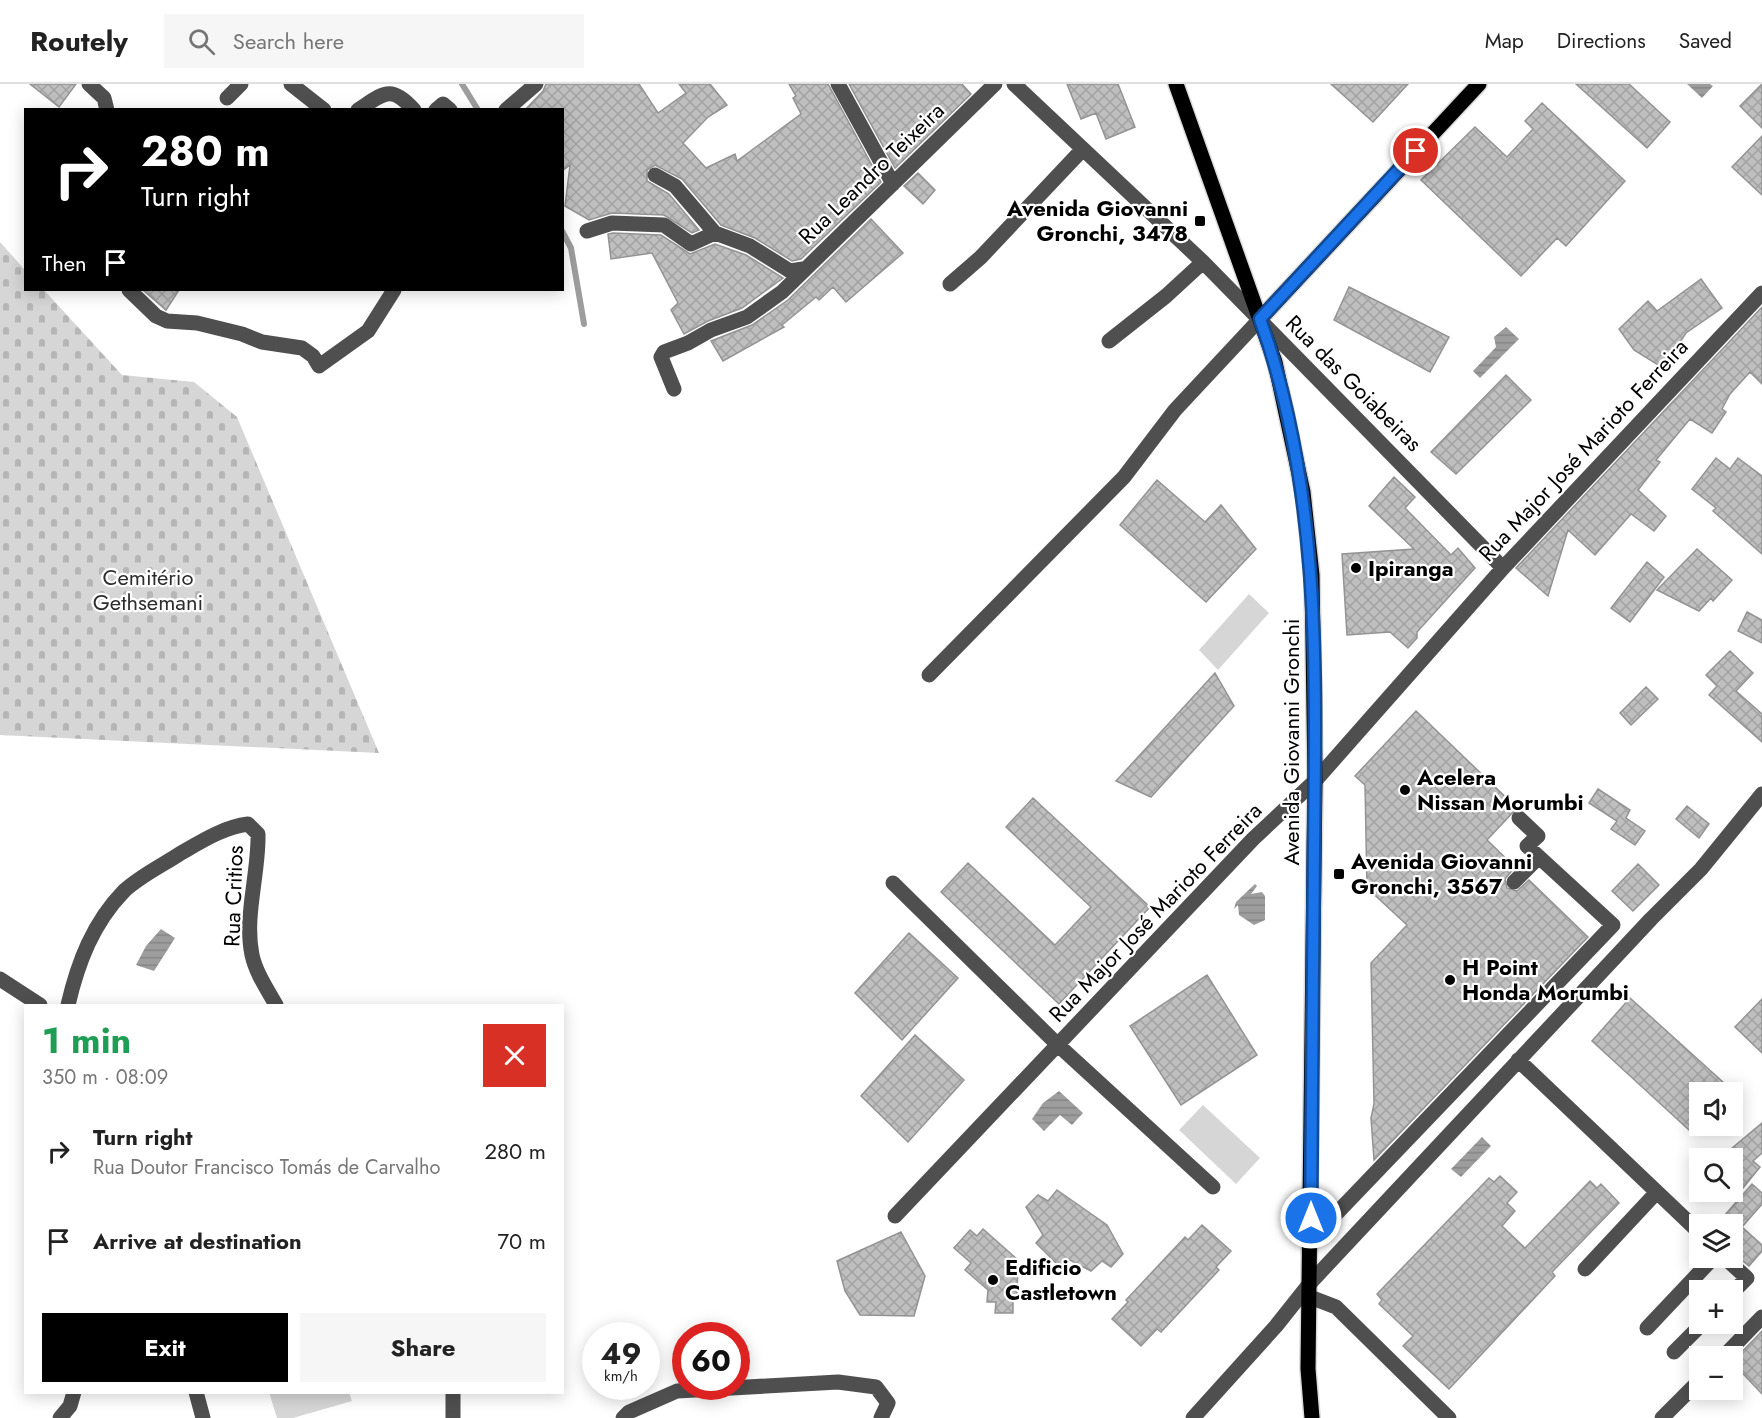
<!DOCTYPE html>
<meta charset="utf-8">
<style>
:root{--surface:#fff;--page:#f6f6f6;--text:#222;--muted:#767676;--line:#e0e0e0;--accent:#000}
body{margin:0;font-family:Jost,sans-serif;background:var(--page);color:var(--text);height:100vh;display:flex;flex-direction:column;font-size:22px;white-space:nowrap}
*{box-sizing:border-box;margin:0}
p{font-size:20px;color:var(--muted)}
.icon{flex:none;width:33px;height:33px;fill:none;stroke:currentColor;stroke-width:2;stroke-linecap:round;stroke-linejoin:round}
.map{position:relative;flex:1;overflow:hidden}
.side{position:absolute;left:24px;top:920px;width:540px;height:390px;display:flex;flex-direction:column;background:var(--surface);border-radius:0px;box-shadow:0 3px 15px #0003}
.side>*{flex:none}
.top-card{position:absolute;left:24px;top:24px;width:540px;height:183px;border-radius:0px;box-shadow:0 3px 15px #0003;background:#000;color:#fff;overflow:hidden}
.tools{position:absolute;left:1689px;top:998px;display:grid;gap:12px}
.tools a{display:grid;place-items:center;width:54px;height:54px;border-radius:0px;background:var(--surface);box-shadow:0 3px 15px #0003;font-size:30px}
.speed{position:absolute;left:582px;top:1238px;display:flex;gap:12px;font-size:30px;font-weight:700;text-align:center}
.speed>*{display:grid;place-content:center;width:78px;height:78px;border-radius:50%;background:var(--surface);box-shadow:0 3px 15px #0003;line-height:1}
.speed small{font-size:15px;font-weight:400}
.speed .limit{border:9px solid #d22;background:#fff;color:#111}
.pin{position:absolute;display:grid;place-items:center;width:51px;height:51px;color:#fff;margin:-26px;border:3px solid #fff;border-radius:50%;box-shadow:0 2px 6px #0007}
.me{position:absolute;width:66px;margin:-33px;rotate:0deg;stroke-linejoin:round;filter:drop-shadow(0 0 4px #0008)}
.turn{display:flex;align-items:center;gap:21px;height:126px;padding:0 18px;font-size:27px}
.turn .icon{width:78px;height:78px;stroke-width:2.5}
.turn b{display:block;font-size:42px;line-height:51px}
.then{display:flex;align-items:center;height:57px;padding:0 18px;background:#0003;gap:12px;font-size:22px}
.round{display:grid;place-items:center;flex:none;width:63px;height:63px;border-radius:0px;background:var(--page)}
.summary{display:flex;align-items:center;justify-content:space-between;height:102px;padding:0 18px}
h1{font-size:36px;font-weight:700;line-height:45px;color:#1e9e55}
.button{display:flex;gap:12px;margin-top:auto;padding:12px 18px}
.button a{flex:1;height:69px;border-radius:0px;background:var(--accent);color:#fff;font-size:24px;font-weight:700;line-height:69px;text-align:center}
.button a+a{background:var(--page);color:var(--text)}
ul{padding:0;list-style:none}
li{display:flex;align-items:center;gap:18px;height:90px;padding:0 18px}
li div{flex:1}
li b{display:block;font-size:22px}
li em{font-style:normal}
header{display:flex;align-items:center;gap:36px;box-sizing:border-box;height:84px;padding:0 30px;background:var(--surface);border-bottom:2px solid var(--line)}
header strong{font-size:28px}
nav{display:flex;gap:33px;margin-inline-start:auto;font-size:21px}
.search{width:420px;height:54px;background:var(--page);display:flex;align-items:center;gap:15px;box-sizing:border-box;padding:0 21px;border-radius:0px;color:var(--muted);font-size:22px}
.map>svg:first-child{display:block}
.green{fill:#d6d6d6}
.cemetery{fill:url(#cemetery-stones)}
.water{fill:url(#water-rules)}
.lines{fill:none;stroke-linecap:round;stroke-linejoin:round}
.stream{stroke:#9d9d9d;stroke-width:6}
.building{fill:url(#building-cross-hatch);stroke:#939393;stroke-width:1.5}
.major-casing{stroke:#dbdbdb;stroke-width:18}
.minor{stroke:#4f4f4f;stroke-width:15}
.major{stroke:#000;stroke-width:15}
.route-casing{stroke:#114b97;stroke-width:15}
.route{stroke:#1a73e8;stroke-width:10}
.poi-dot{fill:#000;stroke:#fff;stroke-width:2}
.labels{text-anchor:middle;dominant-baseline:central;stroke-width:4.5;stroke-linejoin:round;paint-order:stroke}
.street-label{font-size:22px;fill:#000;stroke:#fff}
.poi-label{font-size:22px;font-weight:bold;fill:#000;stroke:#fff;text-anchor:start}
.park-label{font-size:22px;fill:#2d2d2d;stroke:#fff}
</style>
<header>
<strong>Routely</strong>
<div class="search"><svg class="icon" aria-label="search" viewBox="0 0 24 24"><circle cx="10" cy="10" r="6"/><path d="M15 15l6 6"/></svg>Search here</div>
<nav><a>Map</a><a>Directions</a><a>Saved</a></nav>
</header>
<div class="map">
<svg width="1762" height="1334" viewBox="0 0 1762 1334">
<defs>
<pattern id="cemetery-stones" width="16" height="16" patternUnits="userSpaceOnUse" patternTransform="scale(1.5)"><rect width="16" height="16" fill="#d6d6d6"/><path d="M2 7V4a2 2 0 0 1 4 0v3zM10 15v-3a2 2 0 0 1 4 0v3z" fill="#b6b6b6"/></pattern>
<pattern id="water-rules" width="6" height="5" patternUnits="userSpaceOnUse" patternTransform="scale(1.5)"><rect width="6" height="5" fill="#9d9d9d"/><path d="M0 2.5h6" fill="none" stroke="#858585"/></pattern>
<pattern id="building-cross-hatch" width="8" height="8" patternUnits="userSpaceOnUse" patternTransform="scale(1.5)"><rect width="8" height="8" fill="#bfbfbf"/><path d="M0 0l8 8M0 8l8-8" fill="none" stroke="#a2a2a2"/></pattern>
</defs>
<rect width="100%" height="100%" fill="#fff"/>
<!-- green -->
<path class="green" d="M 1249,510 L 1269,529 L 1218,586 L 1199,566 Z
M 1203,1021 L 1260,1074 L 1236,1100 L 1179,1046 Z
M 269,1308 L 349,1308 L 352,1317 L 293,1334 L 277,1334 Z"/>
<!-- cemetery -->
<path class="cemetery" d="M 0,158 L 25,186 L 26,206 L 44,206 L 122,291 L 194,298 L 237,333 L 379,669 L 0,651 Z"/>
<!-- water -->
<path class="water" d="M 1687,0 L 1710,0 L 1713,2 L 1702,14 Z
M 1506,243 L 1519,255 L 1480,294 L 1473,287 L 1496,263 L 1494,253 Z
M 1255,800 L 1257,802 L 1251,810 L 1262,808 L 1265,812 L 1265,836 L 1254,841 L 1239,831 L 1238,821 L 1234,825 L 1236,818 Z
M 161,845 L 175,854 L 154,887 L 136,881 L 146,862 Z
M 1059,1007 L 1083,1029 L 1072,1041 L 1060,1031 L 1044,1047 L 1032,1035 L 1043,1019 Z
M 1482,1053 L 1491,1062 L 1461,1093 L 1451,1085 Z"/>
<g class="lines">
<!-- stream -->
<path class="stream" d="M 462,0 L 478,26
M 562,147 L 571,164 L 584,240"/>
</g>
<!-- building -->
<path class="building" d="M 30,0 L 76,0 L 59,23 Z
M 546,0 L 639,0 L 658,29 L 686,9 L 679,0 L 710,0 L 727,21 L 708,33 L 683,59 L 706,84 L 735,70 L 737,77 L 801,30 L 793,14 L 796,12 L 789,0 L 828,0 L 881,98 L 801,175 L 792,177 L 755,154 L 721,141 L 682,95 L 655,81 L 647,86 L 647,97 L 669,110 L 699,146 L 692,149 L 664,131 L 612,129 L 589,136 L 565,122 L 570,81 L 562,87 L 562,26 L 525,26 L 543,7 Z
M 849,0 L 962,0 L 971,10 L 895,84 Z
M 1067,0 L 1118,0 L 1135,43 L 1106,55 L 1096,29 L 1081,35 Z
M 1331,0 L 1408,0 L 1373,38 Z
M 1576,0 L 1629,0 L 1670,38 L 1647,64 Z
M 1762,0 L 1762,44 L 1740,22 Z
M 1542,19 L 1625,97 L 1566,162 L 1557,154 L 1521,192 L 1421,96 L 1475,43 L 1507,73 L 1533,45 L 1525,37 Z
M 1762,52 L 1762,111 L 1732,83 Z
M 918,89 L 935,106 L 923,120 L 904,102 Z
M 871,135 L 903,169 L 846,218 L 833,203 L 819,216 L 816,213 L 782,241 L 784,243 L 723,277 L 711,257 L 752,241 L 788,216 Z
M 613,149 L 661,151 L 690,170 L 715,160 L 746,171 L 783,194 L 742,224 L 708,237 L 684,250 L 671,226 L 678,219 L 652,169 L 611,175 L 608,150 Z
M 1701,195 L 1722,224 L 1686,249 L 1663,284 L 1634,266 L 1619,245 L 1648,217 L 1657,227 Z
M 1349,203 L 1449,253 L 1430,288 L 1334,236 Z
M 143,206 L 179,206 L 166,226 Z
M 1762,223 L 1762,300 L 1750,288 L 1730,310 L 1722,325 L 1726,328 L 1712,349 L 1690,335 L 1656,376 L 1660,378 L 1638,406 L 1666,432 L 1654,447 L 1631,430 L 1595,471 L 1568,446 L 1548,512 L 1516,484 Z
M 1506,291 L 1531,316 L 1456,390 L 1431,368 Z
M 1716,374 L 1730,385 L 1738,374 L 1762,392 L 1762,470 L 1713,427 L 1716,424 L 1692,405 Z
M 1394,393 L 1415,413 L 1405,424 L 1451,471 L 1458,464 L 1475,484 L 1417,548 L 1417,554 L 1408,564 L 1390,548 L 1347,551 L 1342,470 L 1414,465 L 1369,422 Z
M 1157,396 L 1205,438 L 1221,421 L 1256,465 L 1206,518 L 1120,441 Z
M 1697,465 L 1732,496 L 1713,517 L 1711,514 L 1699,527 L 1657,506 Z
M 1647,478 L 1664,493 L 1630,538 L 1611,524 Z
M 1747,528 L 1762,536 L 1762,559 L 1738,547 Z
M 1730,567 L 1753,589 L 1736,607 L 1762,630 L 1762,658 L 1709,611 L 1717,602 L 1706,591 Z
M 1215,589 L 1234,622 L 1151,713 L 1116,697 Z
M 1646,603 L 1658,615 L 1631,641 L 1620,629 Z
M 1416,627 L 1517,724 L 1487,756 L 1515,783 L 1505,795 L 1507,804 L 1517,807 L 1529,796 L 1588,853 L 1374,1076 L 1371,1034 L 1374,1020 L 1371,879 L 1407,841 L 1367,804 L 1365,701 L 1355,692 Z
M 1598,705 L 1630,726 L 1626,734 L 1645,747 L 1635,761 L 1611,745 L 1617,737 L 1589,719 Z
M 1033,714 L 1150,823 L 1059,920 L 941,808 L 968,779 L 1055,861 L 1091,823 L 1006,743 Z
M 1687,722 L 1709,740 L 1699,754 L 1676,735 Z
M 1638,780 L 1659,801 L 1633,827 L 1612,807 Z
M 909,849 L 958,894 L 902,956 L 855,909 Z
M 1207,891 L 1257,971 L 1181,1021 L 1130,942 Z
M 1630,914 L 1734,1008 L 1700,1008 L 1700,1035 L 1689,1046 L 1592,957 Z
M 1762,915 L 1762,969 L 1735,943 Z
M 915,951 L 964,996 L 908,1058 L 861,1012 Z
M 1762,1039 L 1762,1069 L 1753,1077 L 1760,1083 L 1743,1104 L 1732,1096 L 1732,1064 Z
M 1500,1092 L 1517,1108 L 1507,1119 L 1515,1127 L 1502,1142 L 1525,1164 L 1590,1097 L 1597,1104 L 1601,1100 L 1619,1119 L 1552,1188 L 1555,1192 L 1449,1305 L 1403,1262 L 1413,1252 L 1379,1220 L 1382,1216 L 1377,1210 L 1489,1094 L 1494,1098 Z
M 1752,1100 L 1762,1109 L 1762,1120 L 1742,1143 L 1762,1161 L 1762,1167 L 1749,1182 L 1732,1168 L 1732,1140 L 1717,1140 Z
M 1057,1106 L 1107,1141 L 1123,1170 L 1111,1183 L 1102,1177 L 1091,1187 L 1068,1175 L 1059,1182 L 1036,1159 L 1043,1151 L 1026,1123 L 1038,1111 L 1048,1117 Z
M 1202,1141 L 1231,1167 L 1216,1183 L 1219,1186 L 1161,1248 L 1157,1245 L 1141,1262 L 1112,1235 L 1128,1218 L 1126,1216 L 1185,1153 L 1188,1156 Z
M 983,1145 L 1018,1176 L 1017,1213 L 1013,1213 L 1013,1229 L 995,1229 L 996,1218 L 987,1218 L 988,1206 L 965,1186 L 971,1179 L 954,1164 L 970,1146 L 977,1152 Z
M 901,1148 L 925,1192 L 914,1232 L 860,1231 L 845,1207 L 837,1177 Z
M 1762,1247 L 1762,1310 L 1732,1278 Z"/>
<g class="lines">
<defs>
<path id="major" d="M 1176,0 L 1275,278 L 1303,408 L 1312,491 L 1315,697 L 1308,1285 L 1312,1334
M 1260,235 L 1479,0"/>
</defs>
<!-- major casing -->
<use href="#major" class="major-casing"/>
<!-- minor -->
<path class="minor" d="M 89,0 L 104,14 L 107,26
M 291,0 L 324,26
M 838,0 L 893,100
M 1014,0 L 1203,178 L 1503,484
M 227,14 L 241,0
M 358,26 C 384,9 391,0 414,26
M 436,26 L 443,20 L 450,26
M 506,26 L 536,0
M 655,91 L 675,102 L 715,149
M 587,147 L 612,139 L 664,141 L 691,160 L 715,149 L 750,162 L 790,187 L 803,185
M 950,200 L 981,173 L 1082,66
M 129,206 L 156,232 L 167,237 L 197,239 L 242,250 L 262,258 L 302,264 L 313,272 L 319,282 L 368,247 L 394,206
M 1109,257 L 1166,212 L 1203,178
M 674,305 L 661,273 L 664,268 L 688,259 L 711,246 L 747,233 L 782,208 L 995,0
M 929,591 L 1124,393 L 1175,326 L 1260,235
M 1519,734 L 1538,752 L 1527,762 L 1539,773
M 893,799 L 1058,961 L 1213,1103
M 0,895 L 40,921
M 68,921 C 78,878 93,839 124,807 C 140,792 163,781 181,769 C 202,757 224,743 248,740 L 258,750 C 259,789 244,832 252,871 C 256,889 267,905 276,921
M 1518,976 L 1700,1149
M 895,1132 L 1253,755 L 1315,697 L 1503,484 L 1762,209
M 1311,1156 L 1613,841 L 1539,773 L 1514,798
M 1724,1173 L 1747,1194 L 1732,1209
M 1585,1185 L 1656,1109
M 1310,1213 L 1336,1223 L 1449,1334
M 1647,1244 L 1714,1173
M 1674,1268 L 1703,1239
M 1724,1272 L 1762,1233
M 196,1308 L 203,1334
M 453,1308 L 453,1334
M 60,1334 L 70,1322 L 74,1308
M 623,1334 L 629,1328 L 677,1307 L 838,1298 L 876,1303 L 888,1319 L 881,1334
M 1193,1334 L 1276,1242 L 1311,1198 L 1651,835 L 1701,785 L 1762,710
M 1662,1334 L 1700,1296"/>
<!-- major -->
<use href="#major" class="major"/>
</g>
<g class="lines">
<defs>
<path id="route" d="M 1311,1134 C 1312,1011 1313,888 1314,765 C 1316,587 1321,404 1260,235 L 1416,67"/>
</defs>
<!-- route casing -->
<use href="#route" class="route-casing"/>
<!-- route -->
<use href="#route" class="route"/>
</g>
<!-- markers -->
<g class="poi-dot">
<rect x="1194" y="131" width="12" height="12" rx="3"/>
<circle cx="1356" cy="484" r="6"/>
<circle cx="1405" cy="706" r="6"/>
<rect x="1333" y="784" width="12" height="12" rx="3"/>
<circle cx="1450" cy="896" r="6"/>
<circle cx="993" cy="1196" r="6"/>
</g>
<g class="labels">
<!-- street labels -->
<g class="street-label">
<text transform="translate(871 89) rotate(-44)">Rua Leandro Teixeira</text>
<text transform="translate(1354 299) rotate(45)">Rua das Goiabeiras</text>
<text transform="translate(1583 366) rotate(-47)">Rua Major José Marioto Ferreira</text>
<text transform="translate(1291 658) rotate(-90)">Avenida Giovanni Gronchi</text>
<text transform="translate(233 812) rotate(-88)">Rua Critios</text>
<text transform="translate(1155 828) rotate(-46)">Rua Major José Marioto Ferreira</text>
</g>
<!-- poi labels -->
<g class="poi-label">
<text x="1188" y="124" text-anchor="end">Avenida Giovanni<tspan x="1188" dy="25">Gronchi, 3478</tspan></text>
<text x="1368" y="484">Ipiranga</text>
<text x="1417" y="693">Acelera<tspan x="1417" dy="25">Nissan Morumbi</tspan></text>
<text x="1351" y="777">Avenida Giovanni<tspan x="1351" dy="25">Gronchi, 3567</tspan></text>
<text x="1462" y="883">H Point<tspan x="1462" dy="25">Honda Morumbi</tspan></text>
<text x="1005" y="1183">Edificio<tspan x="1005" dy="25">Castletown</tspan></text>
</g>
<!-- park labels -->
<g class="park-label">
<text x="148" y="493">Cemitério<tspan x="148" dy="25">Gethsemani</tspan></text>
</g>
</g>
</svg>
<div class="tools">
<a><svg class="icon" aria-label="sound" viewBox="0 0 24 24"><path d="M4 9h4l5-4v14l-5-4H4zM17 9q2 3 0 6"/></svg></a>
<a><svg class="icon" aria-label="search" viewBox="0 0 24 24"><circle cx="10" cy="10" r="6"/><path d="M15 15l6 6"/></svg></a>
<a><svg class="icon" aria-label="layers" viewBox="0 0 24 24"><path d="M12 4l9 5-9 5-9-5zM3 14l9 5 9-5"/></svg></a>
<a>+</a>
<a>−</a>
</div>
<div class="speed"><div>49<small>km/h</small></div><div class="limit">60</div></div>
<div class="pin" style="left:1416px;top:67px;background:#d93025"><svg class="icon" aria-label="arrive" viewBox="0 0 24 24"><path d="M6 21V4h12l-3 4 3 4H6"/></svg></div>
<svg class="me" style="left:1311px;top:1134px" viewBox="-20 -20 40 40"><circle r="17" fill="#1a73e8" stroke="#fff" stroke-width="3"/><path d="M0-11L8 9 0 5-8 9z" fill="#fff"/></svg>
<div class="top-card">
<div class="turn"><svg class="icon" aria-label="right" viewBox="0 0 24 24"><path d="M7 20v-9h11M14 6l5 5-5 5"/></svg><div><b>280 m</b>Turn right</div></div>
<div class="then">Then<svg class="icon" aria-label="arrive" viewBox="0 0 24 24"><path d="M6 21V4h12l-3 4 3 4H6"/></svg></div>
</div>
<section class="side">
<div class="summary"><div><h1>1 min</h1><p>350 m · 08:09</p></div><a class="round" style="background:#d93025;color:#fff"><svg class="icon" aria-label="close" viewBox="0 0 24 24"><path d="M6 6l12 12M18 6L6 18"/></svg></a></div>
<ul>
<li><svg class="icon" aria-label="right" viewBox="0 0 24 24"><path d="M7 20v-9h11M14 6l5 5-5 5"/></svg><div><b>Turn right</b><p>Rua Doutor Francisco Tomás de Carvalho</p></div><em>280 m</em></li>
<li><svg class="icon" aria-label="arrive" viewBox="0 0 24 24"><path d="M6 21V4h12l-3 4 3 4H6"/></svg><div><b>Arrive at destination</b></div><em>70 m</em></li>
</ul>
<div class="button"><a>Exit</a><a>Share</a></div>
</section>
</div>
